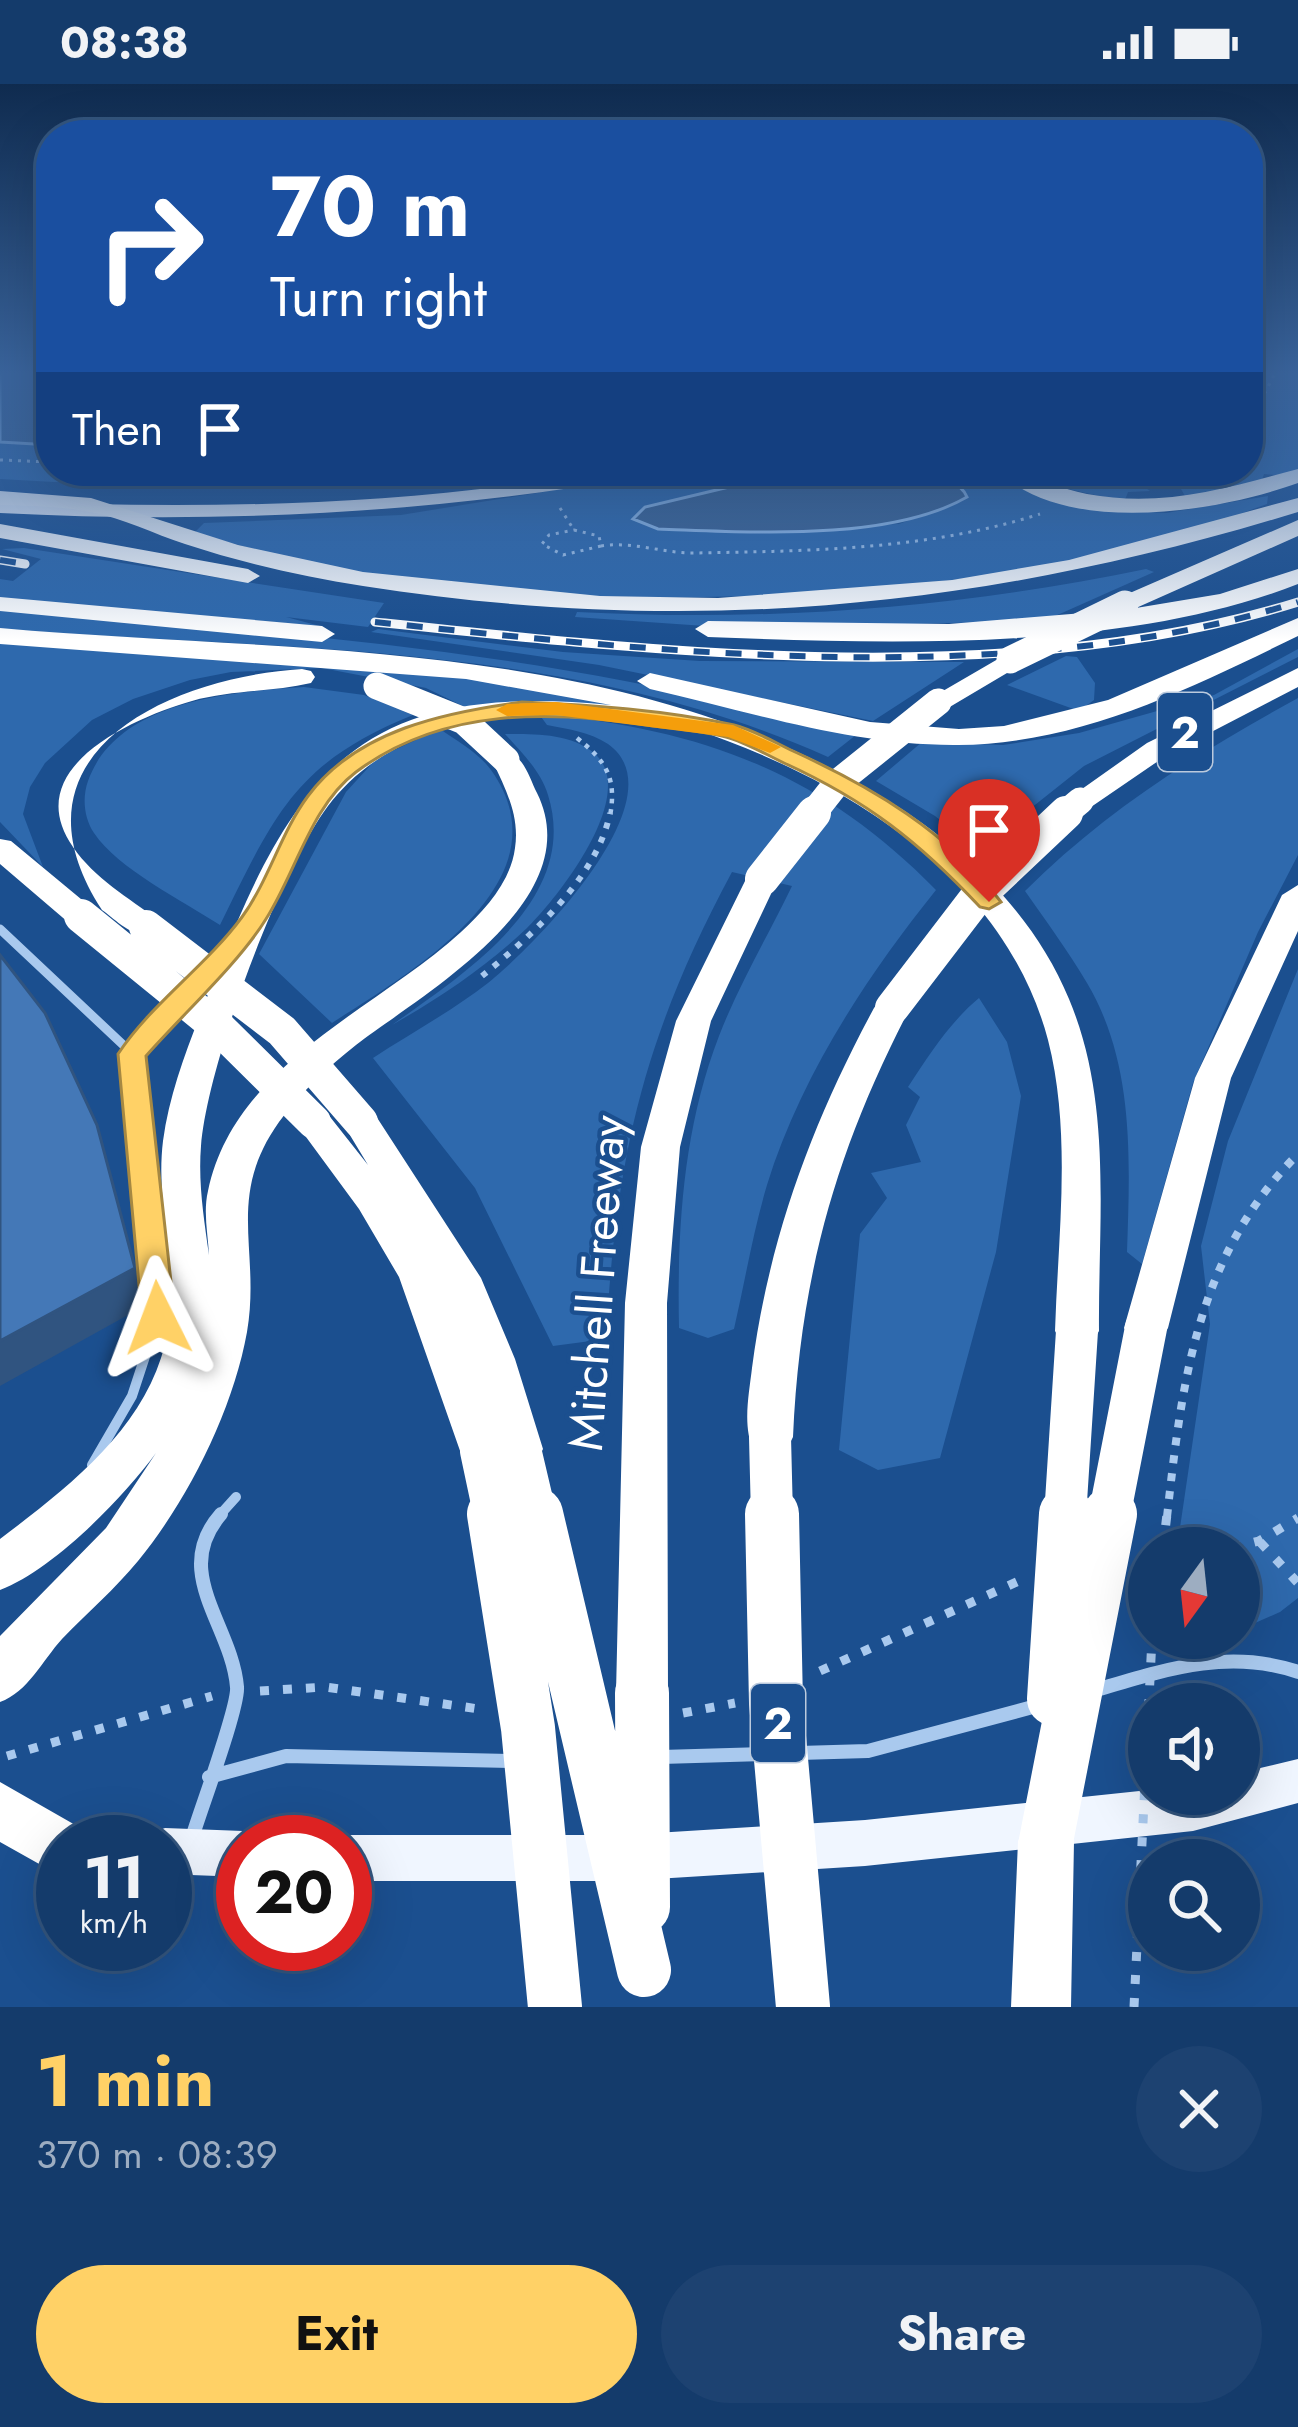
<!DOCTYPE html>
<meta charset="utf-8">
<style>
:root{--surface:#143b6b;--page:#1d4271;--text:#f1f3f6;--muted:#9dadc1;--line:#33557e;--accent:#ffd166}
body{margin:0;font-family:Jost,sans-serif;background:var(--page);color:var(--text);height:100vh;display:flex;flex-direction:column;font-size:45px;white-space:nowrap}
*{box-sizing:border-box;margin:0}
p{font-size:39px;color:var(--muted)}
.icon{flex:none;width:66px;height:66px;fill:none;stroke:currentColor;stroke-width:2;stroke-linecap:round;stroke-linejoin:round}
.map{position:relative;height:1923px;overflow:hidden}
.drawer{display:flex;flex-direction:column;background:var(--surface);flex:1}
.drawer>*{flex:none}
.hud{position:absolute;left:36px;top:36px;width:1227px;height:366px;border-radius:48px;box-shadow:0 12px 48px #0002,0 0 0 3px var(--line);background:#1a4fa0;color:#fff;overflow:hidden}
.needle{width:78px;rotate:195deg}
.tools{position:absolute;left:1128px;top:1443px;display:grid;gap:24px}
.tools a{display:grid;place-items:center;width:132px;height:132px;border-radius:50%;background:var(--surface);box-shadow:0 12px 48px #0002,0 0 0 3px var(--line);font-size:60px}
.speed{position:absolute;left:36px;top:1731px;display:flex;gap:24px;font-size:60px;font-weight:700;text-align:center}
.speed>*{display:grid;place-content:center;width:156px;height:156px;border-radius:50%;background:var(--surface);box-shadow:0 12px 48px #0002,0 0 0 3px var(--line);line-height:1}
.speed small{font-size:30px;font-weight:400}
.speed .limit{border:18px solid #d22;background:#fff;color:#111}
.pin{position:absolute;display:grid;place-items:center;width:102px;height:102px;color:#fff;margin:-123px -51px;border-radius:50% 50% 50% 0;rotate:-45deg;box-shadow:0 0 12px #0007}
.pin .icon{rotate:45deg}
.me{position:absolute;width:132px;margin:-66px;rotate:357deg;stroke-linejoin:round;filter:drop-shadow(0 0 9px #0008)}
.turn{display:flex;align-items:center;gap:42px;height:252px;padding:0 36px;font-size:54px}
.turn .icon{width:156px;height:156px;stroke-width:2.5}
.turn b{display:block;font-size:84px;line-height:102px}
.then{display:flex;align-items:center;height:114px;padding:0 36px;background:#0003;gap:24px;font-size:45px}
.round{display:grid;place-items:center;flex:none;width:126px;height:126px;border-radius:63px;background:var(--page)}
.overview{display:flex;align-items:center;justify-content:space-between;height:204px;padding:0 36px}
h1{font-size:72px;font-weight:700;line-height:90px;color:var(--accent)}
.primary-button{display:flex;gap:24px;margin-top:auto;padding:24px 36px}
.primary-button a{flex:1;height:138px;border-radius:72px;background:var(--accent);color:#111;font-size:48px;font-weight:700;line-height:138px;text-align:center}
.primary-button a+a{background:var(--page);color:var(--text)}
.status{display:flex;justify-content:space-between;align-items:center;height:84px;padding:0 60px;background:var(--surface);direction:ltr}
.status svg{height:33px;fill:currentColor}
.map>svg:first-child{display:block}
.green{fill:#2e69ad}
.water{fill:#3c6290;stroke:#9cc4f0;stroke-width:3}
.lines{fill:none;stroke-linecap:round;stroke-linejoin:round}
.path-far4{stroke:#a9c9ee;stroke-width:3;stroke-dasharray:3 6;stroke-linecap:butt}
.path-far3{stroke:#a9c9ee;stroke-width:4.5;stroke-dasharray:4.5 6;stroke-linecap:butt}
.path-far2{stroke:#a9c9ee;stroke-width:6;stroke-dasharray:6 9;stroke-linecap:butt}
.path-far1{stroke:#a9c9ee;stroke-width:8;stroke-dasharray:8 10;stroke-linecap:butt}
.path{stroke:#a9c9ee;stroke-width:9;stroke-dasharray:9 14;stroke-linecap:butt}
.service-far2{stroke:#a9c9ee;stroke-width:9}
.service-far1{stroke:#a9c9ee;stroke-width:10}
.service{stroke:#a9c9ee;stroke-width:14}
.primary{fill:#f0f6ff;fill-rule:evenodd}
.trunk{fill:#f8faff;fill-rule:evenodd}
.motorway{fill:#fff;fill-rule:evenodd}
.rail-casing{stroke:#fff;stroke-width:9}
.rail{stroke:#1b4f8f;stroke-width:6;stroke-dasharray:16;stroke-linecap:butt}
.path-bridge{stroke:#a9c9ee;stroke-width:9;stroke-dasharray:9 14;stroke-linecap:butt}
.motorway-bridge-far3{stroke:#fff;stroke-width:27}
.motorway-bridge-far2{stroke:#fff;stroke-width:34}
.motorway-bridge-far1{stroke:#fff;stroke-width:42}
.motorway-bridge{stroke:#fff;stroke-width:54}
.shaded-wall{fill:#305480}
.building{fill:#4478b7;stroke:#305480;stroke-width:3}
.route{fill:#ffd166;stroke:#a68842;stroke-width:3}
.slow{fill:#f59e0b}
.labels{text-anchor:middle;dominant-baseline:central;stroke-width:9;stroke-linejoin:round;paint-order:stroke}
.shield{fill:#1b4f8f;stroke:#bbcadd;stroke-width:3}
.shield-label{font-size:45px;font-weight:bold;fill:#fff}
.street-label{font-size:48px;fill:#fff;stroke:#1b4f8f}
</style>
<div class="status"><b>08:38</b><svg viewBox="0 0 49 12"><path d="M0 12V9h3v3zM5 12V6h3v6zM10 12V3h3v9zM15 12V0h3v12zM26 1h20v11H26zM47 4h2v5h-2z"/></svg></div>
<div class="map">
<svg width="1298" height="1923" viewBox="0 0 1298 1923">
<rect width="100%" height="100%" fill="#1b4f8f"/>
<!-- green -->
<path class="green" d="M 1248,287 L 1298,287 L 1298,386 L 1284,392 L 1264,390 L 1259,404 L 1186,414 L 1180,403 L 1156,400 L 1144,387 L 1248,387 Z
M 0,358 L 51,361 L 51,387 L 506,387 C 336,402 170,406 0,395 Z
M 672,387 L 796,387 L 645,423 L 710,447 L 764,446 L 899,440 L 962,417 L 962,402 L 938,387 L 994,387 L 1022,403 L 1098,425 L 1166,429 L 1268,412 L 1267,420 C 1233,432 1199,446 1164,456 C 1080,481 992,492 905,501 C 675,524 416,519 195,448 L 204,439 L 401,431 Z
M 1023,387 L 1122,387 L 1096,390 C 1114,400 1134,394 1150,407 L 1128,408 L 1125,416 C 1090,411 1055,404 1023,387 Z
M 24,464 L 384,519 L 368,543 L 286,533 L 320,542 L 0,514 L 0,495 L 13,497 L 41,475 L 2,465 Z
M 1146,485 L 1154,488 L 1044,537 L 734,544 L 575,533 L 577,528 C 770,538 958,524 1146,485 Z
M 0,524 C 209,543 419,557 625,597 C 702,611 779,632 856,651 L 828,673 C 567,556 280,567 0,545 Z
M 378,545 L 563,568 L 700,577 L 964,578 L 873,637 L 599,581 L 371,548 Z
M 0,557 L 476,593 L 655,627 L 543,617 L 469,625 L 426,604 L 322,584 L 231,588 L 190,596 L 133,615 L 92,636 L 45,679 L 30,703 L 23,730 L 43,783 L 0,738 Z
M 1298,565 L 1298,573 L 1084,682 L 978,766 L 935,732 L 876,697 L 922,658 L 1003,661 L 1079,649 L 1214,611 Z
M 1066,572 L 1077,573 L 1095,599 L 1094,616 L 1079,627 L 1007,601 Z
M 304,603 L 364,611 L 413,631 C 294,679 274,732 220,841 C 183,817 118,785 94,749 C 84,734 82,714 88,697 C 117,616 232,608 304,603 Z
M 1298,614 L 1298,771 L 1258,848 L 1193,999 L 1142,1180 L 1127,1168 C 1130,1077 1135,980 1087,899 C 1068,867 1046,837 1025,807 C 1105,727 1199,668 1298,614 Z
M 539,630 C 702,645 820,688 936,806 C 866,893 800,994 767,1101 C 753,1148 745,1197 734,1245 L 708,1254 L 679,1244 C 677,1146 683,1045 719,952 C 739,900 768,852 792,802 L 732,788 C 644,952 616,1071 606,1255 L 553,1262 L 475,1104 L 373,974 C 411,949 452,927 488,899 C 530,866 683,713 608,660 C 590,648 567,645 547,641 Z
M 440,645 C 457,657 479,669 491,686 C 571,798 407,890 332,939 L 259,870 L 346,708 L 377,674 Z
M 505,650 C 534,650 570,649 594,669 C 641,709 557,815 527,844 C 486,883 441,913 392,941 C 463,890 581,816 548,711 C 541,687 521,668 505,650 Z
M 1298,885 L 1298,1514 L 1280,1528 L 1239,1546 L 1239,1464 L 1177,1464 L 1210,1240 L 1201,1162 L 1228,1057 Z
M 979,914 L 1007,958 L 1021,1012 L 996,1168 L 940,1374 L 878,1386 L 839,1366 L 860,1150 L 887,1114 L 871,1089 L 921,1078 L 906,1041 L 920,1013 L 908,1003 C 929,971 950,938 979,914 Z"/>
<!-- water -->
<path class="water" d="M 0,287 L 51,287 L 51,361 L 0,358 Z
M 796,387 C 837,387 950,373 967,413 C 889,458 750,448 658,445 L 633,435 L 645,423 Z"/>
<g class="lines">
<!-- path-far4 -->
<path class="path-far4" d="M 1248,342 L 1276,287
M 0,376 L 51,378
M 1132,394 L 1176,387
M 560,424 L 574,446
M 574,446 L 599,452 L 601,462 L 563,471 L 542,460 L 549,451 Z
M 601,462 C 632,457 662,469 693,469 C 810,467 927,466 1040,430"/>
<!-- path-far3 -->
<path class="path-far3" d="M 577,654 C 606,677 617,694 610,732"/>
<!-- path-far2 -->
<path class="path-far2" d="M 482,892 C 531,852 597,794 610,729"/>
<!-- path-far1 -->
<path class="path-far1" d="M 1167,1433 C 1182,1297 1197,1171 1298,1070"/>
<!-- path -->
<path class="path" d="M 1260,1458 L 1298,1499
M 1163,1464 L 1167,1430
M 1232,1464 L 1259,1457 L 1298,1434
M 820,1587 L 1021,1496
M 260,1607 L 325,1603 L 479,1625
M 683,1629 L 735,1619
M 7,1672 L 212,1612"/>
<!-- service-far2 -->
<path class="service-far2" d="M 0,845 L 136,973 L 142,1042
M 132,970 L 177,921"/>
<!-- service-far1 -->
<path class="service-far1" d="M 92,1381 L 132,1312 L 158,1233 L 142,1039
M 218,1433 L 236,1413"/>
<!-- service -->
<path class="service" d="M 1096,1606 C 1164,1586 1228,1564 1298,1588
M 799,1669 L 868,1667 L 1040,1621
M 661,1673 L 764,1670
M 209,1693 L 286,1672 L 512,1677
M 192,1754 C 200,1727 239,1623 237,1603 C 232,1541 170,1488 221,1430"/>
<!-- primary -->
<path class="primary" d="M 1298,1675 L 1298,1719 L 1193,1747 L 865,1782 L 623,1797 L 345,1797 L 345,1758 L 328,1758 L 345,1751 L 623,1751 L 865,1736 L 1149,1706 L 1149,1710 L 1239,1710 L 1239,1689 Z
M 165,1744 L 243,1747 L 261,1758 L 243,1758 L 243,1793 L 165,1790 L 165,1758 L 145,1758 L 148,1750 Z"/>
<!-- trunk -->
<path class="trunk" d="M 606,387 L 650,387 L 640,393 C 427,430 216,440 0,429 L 0,417 C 203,426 405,422 606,387 Z"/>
<!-- motorway -->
<path class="motorway" d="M 1298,385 L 1298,399 C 1218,428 1066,453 998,387 C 1033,387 1054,404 1087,410 C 1163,424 1226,404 1298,385 Z
M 0,407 L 91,414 L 238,461 L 363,488 L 600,512 L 718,514 L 952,496 L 1069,476 L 1298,414 L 1298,428 C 983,525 690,553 363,502 C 303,493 243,479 185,460 C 154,450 123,434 91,428 C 61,422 30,422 0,421 Z
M 1298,436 L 1298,452 L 1136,524 L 1220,510 L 1298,485 L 1298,500 C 1125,568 891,560 708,553 L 695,545 L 708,537 L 949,540 L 1120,526 L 1113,520 L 1116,515 Z
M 0,440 L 248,485 L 260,492 L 248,499 L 0,454 Z
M 0,513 L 322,542 L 335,550 L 322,558 L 0,527 Z
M 1298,534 L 1298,552 C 1191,604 1080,660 958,661 C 853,662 751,628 650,605 L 637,597 L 650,589 L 870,638 L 959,645 L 1004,642 L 1108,616 Z
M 0,544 C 295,570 610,552 874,708 C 956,756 1032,825 1069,915 C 1113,1020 1098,1136 1099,1247 L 1092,1259 L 1077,1264 L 1062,1259 L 1055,1247 C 1058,1151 1072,1050 1048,956 C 998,767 794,668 621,623 L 625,629 L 621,635 L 611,637 C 540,631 462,628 397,664 C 370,678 346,698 328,722 C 279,787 207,982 201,1062 C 198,1099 204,1135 209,1171 C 208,1150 203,1128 208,1107 C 234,980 376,926 461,848 C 485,826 511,797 515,764 C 520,731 505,704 492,676 L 506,667 C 524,672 529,693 537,709 C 590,816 424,909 356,961 C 328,983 300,1009 279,1038 C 225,1114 261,1166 247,1248 C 233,1326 188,1416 138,1477 C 115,1505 87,1529 62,1555 C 42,1577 28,1608 0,1618 L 0,1552 L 106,1444 L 156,1369 C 123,1414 53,1486 0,1506 L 0,1455 C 62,1408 136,1352 161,1274 C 185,1203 154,1130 163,1057 C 171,997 197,941 218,885 C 300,674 373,598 611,621 L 466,595 L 0,560 Z
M 1010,568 L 1023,576 L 1019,582 L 948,624 L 938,626 L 924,618 Z
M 1298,584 L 1298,603 L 1167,671 L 1091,723 L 1080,726 L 1065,717 L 1147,659 Z
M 302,585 L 311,587 L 315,593 L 311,599 C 273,608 231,606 192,617 C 133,634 18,684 73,763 C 94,794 129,814 158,836 L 163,843 L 158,850 C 134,856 120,839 102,826 C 0,669 171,593 302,585 Z
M 0,755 L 11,757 L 93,825 L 97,832 L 93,839 L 69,839 L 0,780 Z
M 762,785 L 778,795 L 711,937 L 680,1063 L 667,1219 L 668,1609 L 660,1627 L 642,1634 L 624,1627 L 616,1609 L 625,1219 L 641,1063 L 676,937 L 746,795 Z
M 1298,801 L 1298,847 L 1231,994 L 1168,1244 L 1161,1256 L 1146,1261 L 1131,1256 L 1124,1244 L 1195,994 L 1282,811 Z
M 892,913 L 904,916 L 910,924 C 836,1066 800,1193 793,1353 L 786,1367 L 770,1372 L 754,1367 C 742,1343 749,1310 752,1284 C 769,1154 812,1039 874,924 L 880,916 Z
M 314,1025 L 327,1029 L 368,1081 L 342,1038 L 348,1029 L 361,1025 L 374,1029 L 481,1194 L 515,1275 L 543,1365 L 536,1379 L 520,1384 L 501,1373 L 497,1381 L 481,1386 L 465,1381 L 399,1193 L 359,1125 L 295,1038 L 301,1029 Z
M 0,1698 L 77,1742 L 83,1758 L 63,1758 L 63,1788 L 57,1790 L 0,1758 Z
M 1046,1729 L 1066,1737 L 1074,1757 L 1071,1923 L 1011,1923 L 1018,1757 L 1026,1737 Z"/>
<defs>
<path id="rail" d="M 0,476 L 25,480
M 375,538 C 668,569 1014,607 1298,518"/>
</defs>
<!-- rail casing -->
<use href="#rail" class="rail-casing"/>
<!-- rail -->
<use href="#rail" class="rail"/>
<!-- path-bridge -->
<path class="path-bridge" d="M 1134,1923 L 1152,1554"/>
<!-- motorway-bridge-far3 -->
<path class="motorway-bridge-far3" d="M 1010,576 L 1125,520
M 377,602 L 464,637 L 506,676
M 811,732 L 837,699 L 938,618
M 1062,732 L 1080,717"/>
<!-- motorway-bridge-far2 -->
<path class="motorway-bridge-far2" d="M 762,795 L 814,729
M 81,832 L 221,946 L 314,1038
M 146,843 L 282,947 L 361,1038
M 892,924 L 977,813 L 1066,729"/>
<!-- motorway-bridge-far1 -->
<path class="motorway-bridge-far1" d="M 770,1353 L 772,1433
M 520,1365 L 536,1433
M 481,1367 L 495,1433
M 1065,1433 L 1077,1247
M 1109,1433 L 1146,1244"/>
<!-- motorway-bridge -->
<path class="motorway-bridge" d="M 494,1430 L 528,1644 L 555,1923
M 536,1430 L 644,1886
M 772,1430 L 776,1619 L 803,1923
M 642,1609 L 643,1823
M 1054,1615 L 1066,1430
M 1046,1757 L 1110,1430"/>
</g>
<!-- shaded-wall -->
<path class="shaded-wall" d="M 97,1041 L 146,1221 L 0,1302 L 0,1257 Z"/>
<!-- building -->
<path class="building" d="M 0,871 L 45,929 L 97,1041 L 135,1184 L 0,1257 Z"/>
<!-- sky -->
<linearGradient id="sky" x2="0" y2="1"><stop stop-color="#0f2b4f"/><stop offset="0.52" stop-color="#39639b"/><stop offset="1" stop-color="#39639b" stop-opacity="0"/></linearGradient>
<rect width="1298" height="556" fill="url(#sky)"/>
<!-- route -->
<path class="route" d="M 522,618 C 592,621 665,626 734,641 C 754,646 774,658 793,667 C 872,703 948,748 1001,818 L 989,825 L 980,823 C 918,757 867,717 784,679 C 765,670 745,658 726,653 C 702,647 677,645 653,642 C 551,626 443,623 356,688 C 311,722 296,788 266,835 C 239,879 182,931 146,972 L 175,1234 L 170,1243 L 158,1246 L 147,1243 L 142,1234 L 118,970 C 152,919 206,882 242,833 C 269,796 281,748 308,712 C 357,646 446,628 522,618 Z"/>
<!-- slow -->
<path class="slow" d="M 556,618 L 733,641 L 781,663 L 770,669 L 728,653 L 556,631 L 507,632 L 496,626 L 507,620 Z"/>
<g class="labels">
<!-- shield labels -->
<g class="shield">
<rect x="1158" y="609" width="54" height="78" rx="9"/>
<rect x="751" y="1600" width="54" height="78" rx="9"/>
</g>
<g class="shield-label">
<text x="1185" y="648">2</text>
<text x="778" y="1639">2</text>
</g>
<!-- street labels -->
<g class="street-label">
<text transform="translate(597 1199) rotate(-86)">Mitchell Freeway</text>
</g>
</g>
</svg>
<div class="tools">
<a><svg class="needle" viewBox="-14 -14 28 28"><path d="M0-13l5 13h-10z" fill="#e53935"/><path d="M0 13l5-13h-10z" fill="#9dadc1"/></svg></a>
<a><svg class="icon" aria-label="sound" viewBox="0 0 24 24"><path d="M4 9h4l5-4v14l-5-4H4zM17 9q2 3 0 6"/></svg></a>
<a><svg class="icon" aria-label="search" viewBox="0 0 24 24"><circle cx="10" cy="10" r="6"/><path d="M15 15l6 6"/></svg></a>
</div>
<div class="speed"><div>11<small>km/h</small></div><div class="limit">20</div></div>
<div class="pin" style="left:989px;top:818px;background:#d93025"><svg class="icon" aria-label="arrive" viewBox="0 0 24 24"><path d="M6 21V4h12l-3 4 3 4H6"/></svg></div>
<svg class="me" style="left:158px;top:1234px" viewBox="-20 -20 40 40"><path d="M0-17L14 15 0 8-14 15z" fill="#ffd166" stroke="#fff" stroke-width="4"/></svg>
<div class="hud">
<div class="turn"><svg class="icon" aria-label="right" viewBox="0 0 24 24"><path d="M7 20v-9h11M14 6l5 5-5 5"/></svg><div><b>70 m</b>Turn right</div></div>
<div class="then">Then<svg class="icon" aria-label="arrive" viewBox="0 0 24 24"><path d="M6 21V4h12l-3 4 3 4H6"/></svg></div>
</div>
</div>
<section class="drawer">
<div class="overview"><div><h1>1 min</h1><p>370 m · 08:39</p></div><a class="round"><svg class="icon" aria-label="close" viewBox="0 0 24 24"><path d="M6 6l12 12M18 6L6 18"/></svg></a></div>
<div class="primary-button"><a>Exit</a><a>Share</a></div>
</section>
